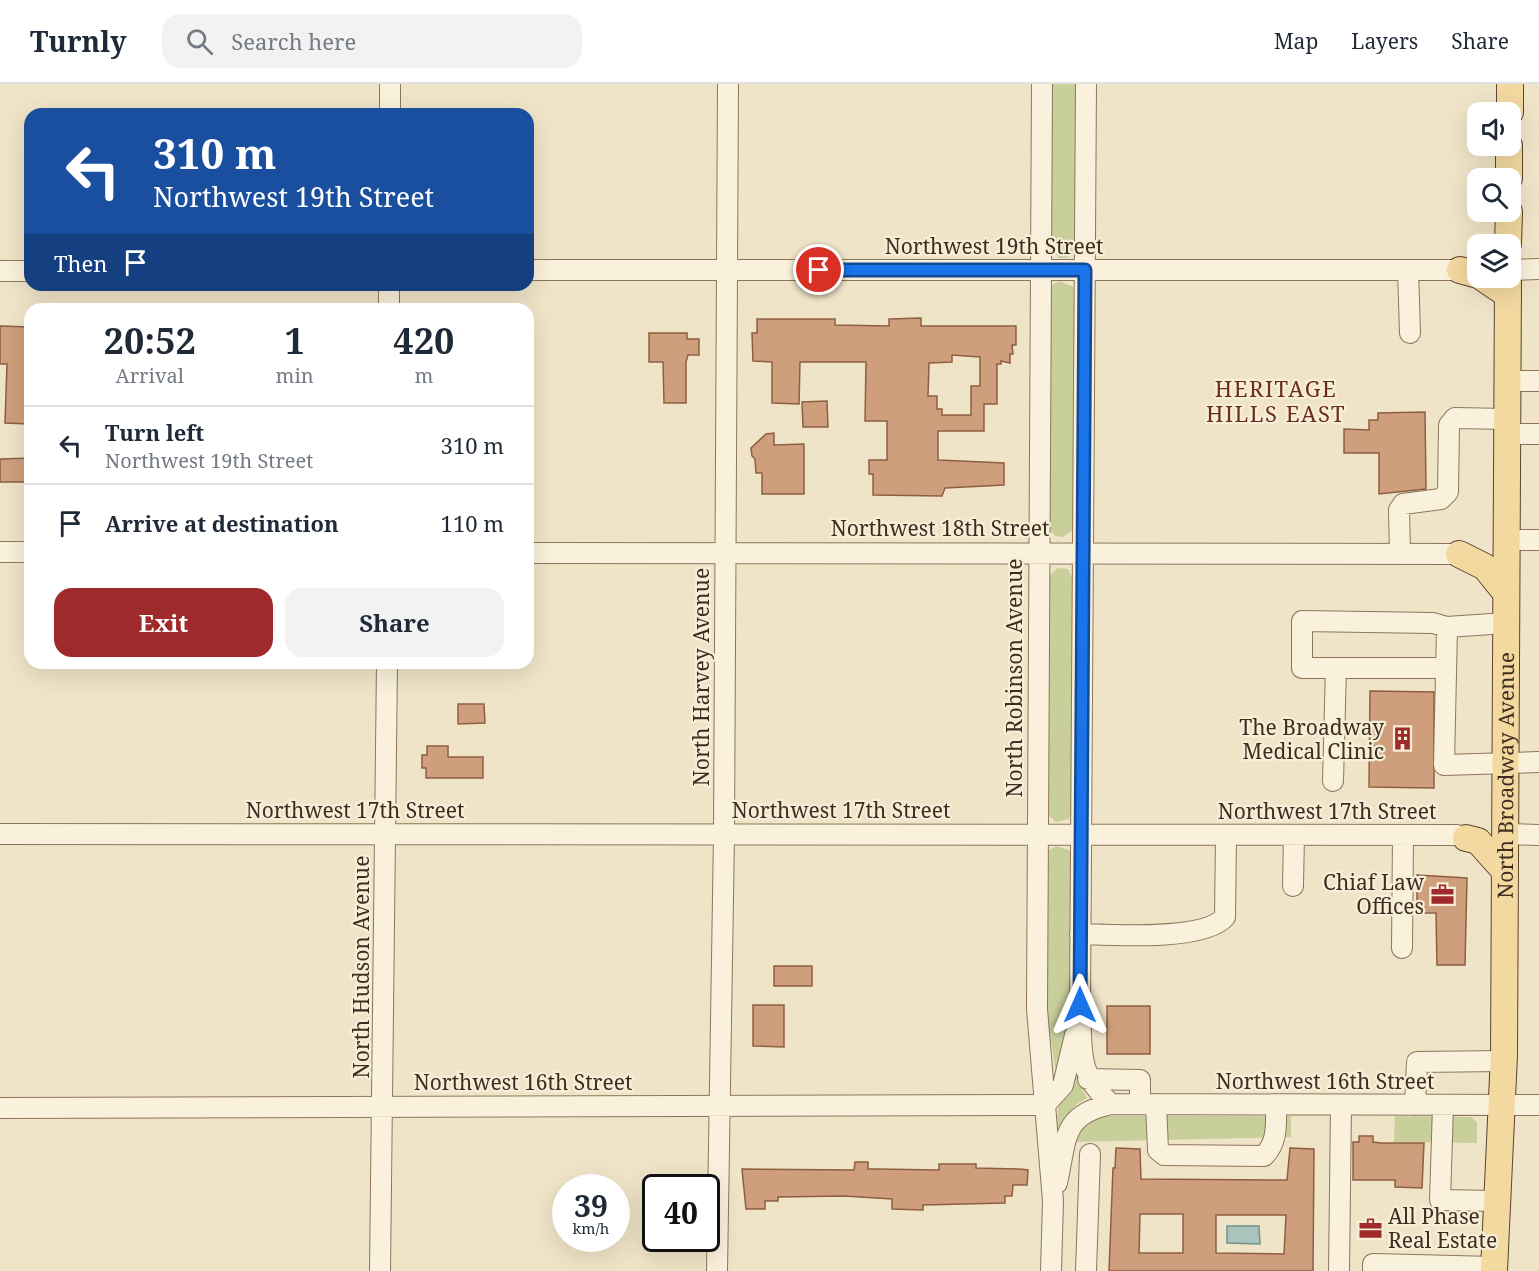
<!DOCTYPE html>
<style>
:root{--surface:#fff;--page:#f2f2f3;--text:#1f2937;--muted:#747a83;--line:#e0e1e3;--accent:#9e2a2b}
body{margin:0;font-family:"Noto Serif",serif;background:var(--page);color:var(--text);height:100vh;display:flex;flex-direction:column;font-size:22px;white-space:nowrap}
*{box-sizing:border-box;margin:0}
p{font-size:20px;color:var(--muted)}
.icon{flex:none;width:33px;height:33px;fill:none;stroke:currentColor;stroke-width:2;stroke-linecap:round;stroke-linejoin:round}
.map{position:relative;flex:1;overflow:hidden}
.sheet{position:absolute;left:24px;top:219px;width:510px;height:366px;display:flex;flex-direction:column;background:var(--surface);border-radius:18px;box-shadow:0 6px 24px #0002}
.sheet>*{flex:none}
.top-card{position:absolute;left:24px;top:24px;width:510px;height:183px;border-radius:18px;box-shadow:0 6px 24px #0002;background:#1a4fa0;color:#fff;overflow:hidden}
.buttons{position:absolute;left:1467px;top:18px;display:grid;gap:12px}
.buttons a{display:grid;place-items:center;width:54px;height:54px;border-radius:12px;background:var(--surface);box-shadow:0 6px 24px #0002;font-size:30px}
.speed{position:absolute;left:552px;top:1090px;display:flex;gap:12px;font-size:30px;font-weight:700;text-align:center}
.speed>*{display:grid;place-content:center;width:78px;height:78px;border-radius:50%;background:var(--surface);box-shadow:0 6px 24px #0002;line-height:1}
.speed small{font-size:15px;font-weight:400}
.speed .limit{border:3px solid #111;border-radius:9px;background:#fff;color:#111}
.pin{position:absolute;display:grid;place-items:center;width:51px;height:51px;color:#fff;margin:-26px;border:3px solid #fff;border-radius:50%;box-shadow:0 2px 6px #0007}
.me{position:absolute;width:66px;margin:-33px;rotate:0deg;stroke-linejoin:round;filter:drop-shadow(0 0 4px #0008)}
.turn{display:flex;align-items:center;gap:21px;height:126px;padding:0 30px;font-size:27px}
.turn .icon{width:78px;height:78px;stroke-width:2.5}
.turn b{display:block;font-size:42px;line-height:51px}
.then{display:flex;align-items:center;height:57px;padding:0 30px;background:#0003;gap:12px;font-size:22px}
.eta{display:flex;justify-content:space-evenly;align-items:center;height:102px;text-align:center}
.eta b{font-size:36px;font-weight:700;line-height:42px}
.primary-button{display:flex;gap:12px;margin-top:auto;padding:12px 30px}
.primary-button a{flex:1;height:69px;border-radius:18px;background:var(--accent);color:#fff;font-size:24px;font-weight:700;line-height:69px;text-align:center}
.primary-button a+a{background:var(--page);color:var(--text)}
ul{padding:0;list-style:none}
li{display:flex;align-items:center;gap:18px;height:78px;padding:0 30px;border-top:2px solid var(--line)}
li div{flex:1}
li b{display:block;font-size:22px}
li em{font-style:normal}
header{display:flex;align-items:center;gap:36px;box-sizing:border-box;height:84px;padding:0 30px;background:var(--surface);border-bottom:2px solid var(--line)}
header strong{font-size:28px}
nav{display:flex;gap:33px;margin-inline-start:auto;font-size:21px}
.search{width:420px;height:54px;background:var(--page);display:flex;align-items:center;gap:15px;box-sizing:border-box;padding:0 21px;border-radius:18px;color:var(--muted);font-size:22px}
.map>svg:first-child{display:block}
.green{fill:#c9cf9b}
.water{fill:#a9c4bc;stroke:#6f938a;stroke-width:1.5}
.building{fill:#cf9f7d;stroke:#8d5f41;stroke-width:1.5;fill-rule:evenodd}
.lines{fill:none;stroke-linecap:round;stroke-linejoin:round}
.minor-casing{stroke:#8d765c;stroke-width:22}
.major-casing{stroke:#5b4430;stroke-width:28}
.minor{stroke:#faf1dc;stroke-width:20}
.major{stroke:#f3d9a0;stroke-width:26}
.route-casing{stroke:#114b97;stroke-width:15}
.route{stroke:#1a73e8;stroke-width:10}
.labels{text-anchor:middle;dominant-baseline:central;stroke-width:4.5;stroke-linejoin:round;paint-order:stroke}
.street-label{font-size:21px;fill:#3d2e20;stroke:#f7eed8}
.poi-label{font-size:21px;fill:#3d2e20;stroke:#f7eed8;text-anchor:end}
.neighbourhood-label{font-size:22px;letter-spacing:1.5px;fill:#6b2e1e;stroke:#f7eed8}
</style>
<header>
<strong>Turnly</strong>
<div class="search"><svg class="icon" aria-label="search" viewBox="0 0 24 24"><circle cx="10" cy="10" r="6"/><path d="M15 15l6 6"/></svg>Search here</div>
<nav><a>Map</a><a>Layers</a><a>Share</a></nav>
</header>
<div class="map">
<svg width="1539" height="1187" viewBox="0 0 1539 1187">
<rect width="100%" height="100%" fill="#f0e4c8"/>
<!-- green -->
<path class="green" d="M 1050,0 L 1078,0 L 1077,162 L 1067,174 L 1059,174 L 1050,163 Z
M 1059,197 L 1072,202 L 1077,209 L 1074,439 L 1073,446 L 1063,453 L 1055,452 L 1048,443 L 1049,208 L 1052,201 Z
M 1057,484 L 1068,485 L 1074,497 L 1073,724 L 1069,735 L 1056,738 L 1046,729 L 1047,495 Z
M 1056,762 L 1069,766 L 1072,772 L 1071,914 L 1058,986 L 1055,984 L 1045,913 L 1046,768 Z
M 1075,989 L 1087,1014 C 1068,1024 1061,1038 1056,1059 L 1058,1023 Z
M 1098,1032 L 1291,1032 L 1291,1053 L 1074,1058 L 1077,1044 Z
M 1395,1032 L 1472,1033 L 1477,1039 L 1477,1059 L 1394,1058 Z"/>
<!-- water -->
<path class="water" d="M 1227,1142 L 1259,1142 L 1260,1160 L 1227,1159 Z"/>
<!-- building -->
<path class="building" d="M 921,234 L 921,242 L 1016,242 L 1016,261 L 1012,261 L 1013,270 L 1010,270 L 1010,279 L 1001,277 L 1001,280 L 997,280 L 997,320 L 984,320 L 984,347 L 938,347 L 938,376 L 1004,379 L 1004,401 L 945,404 L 942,412 L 873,411 L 873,390 L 869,390 L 869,376 L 887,376 L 887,337 L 865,337 L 866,278 L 800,278 L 799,320 L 772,319 L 772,278 L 753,277 L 752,249 L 757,249 L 757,235 L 835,235 L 835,241 L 889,242 L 889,235 ZM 952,271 L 980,273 L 980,302 L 971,302 L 971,331 L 942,331 L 942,325 L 937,325 L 937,312 L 928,312 L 929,279 L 952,278 Z
M 0,242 L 30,243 L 30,259 L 26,259 L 25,298 L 30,298 L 28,340 L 5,339 L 7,280 L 0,280 Z
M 649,249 L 687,249 L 687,255 L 699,255 L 699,271 L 688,271 L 686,278 L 686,319 L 664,319 L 663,278 L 649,278 Z
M 827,317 L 828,343 L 803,343 L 802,318 Z
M 1425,328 L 1426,405 L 1379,410 L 1379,369 L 1344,369 L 1344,345 L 1369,346 L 1369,336 L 1378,336 L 1378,329 Z
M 774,349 L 774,361 L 804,360 L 804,410 L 762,410 L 762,389 L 756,389 L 755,375 L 752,372 L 751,364 L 766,350 Z
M 30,374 L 30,398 L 0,398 L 0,375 Z
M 1370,607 L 1434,608 L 1434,704 L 1369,703 Z
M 458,620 L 484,620 L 485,639 L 458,640 Z
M 427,662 L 448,662 L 448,673 L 483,673 L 483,694 L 426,694 L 426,684 L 422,684 L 422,671 L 427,671 Z
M 1417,791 L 1467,794 L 1465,881 L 1437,881 L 1436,829 L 1417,829 Z
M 774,882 L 812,882 L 812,902 L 774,902 Z
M 753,921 L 784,921 L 784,963 L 753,962 Z
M 1107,922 L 1150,922 L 1150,970 L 1107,970 Z
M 1359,1052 L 1373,1052 L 1373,1058 L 1381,1059 L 1424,1059 L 1422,1104 L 1395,1103 L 1395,1096 L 1353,1096 L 1353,1058 L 1359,1058 Z
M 1116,1064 L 1140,1065 L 1141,1095 L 1287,1096 L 1290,1064 L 1314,1065 L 1313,1187 L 1109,1187 L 1113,1084 L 1115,1084 ZM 1140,1130 L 1183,1130 L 1183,1169 L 1139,1169 ZM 1216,1131 L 1286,1131 L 1284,1170 L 1216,1169 Z
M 855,1078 L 868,1078 L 868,1085 L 878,1085 L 939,1086 L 939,1080 L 976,1080 L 976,1084 L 1020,1085 L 1028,1086 L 1027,1101 L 1013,1101 L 1012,1112 L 1005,1112 L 1005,1119 L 923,1121 L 923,1126 L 892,1125 L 892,1115 L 844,1112 L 778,1113 L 778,1117 L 765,1117 L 765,1125 L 746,1125 L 742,1085 L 854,1086 Z"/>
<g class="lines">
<defs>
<path id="minor" d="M 1042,0 L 1037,925 L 1053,1117 L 1051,1187
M 1086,0 L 1080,921 C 1083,967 1075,987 1111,1020
M 390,30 L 390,0
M 528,186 L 1460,186
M 1408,186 L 1410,249
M 1510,186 L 1539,185
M 0,187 L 30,187
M 389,225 L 389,201
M 1508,297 L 1539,297
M 1507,350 L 1539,350
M 1507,456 L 1539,456
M 0,468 L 30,468
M 528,469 L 1459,470
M 1400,469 L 1399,426 L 1403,420 L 1441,415 L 1448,408 L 1449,341 L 1455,334 L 1507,335
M 1506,539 L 1447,543 L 1444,681 L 1539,678
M 1446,584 L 1302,584 L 1302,537 L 1433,539 L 1447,543
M 1333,697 L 1336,584
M 0,750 L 1457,751 L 1466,754
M 1504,750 L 1539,751
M 1293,802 L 1294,751
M 1080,850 C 1112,851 1205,857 1225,833 L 1226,751
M 1402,864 L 1403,751
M 1088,995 L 1140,996 L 1140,1020
M 1156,1020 L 1158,1066 L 1164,1071 L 1264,1072 C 1278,1058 1276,1040 1276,1021
M 1045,1021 L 1063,1001 L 1075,951
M 1415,1021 L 1417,978 L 1503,977
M 1443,1022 L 1440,1116 L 1496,1117
M 0,1024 L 1045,1021
M 1057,1099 C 1067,1055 1061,1031 1111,1020 L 1539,1021
M 380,1187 L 387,579
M 717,1187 L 724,750 L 728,0
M 1086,1187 L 1090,1070
M 1339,1187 L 1341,1021
M 1373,1187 L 1373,1180 L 1494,1183"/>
<g id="major">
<path d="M 1510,28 L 1510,0"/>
<path d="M 1509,94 L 1509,62"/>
<path d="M 1508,160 L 1509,128"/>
<path d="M 1460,186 L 1478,191"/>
<path d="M 1483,194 L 1508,211"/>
<path d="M 1459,470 L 1485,483 L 1506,509"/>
<path d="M 1466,754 L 1478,757 L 1504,786"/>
<path id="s1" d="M 1494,1187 L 1504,971 L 1508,194"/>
</g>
</defs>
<!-- minor casing -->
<use href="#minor" class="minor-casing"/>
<!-- major casing -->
<use href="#major" class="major-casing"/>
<!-- minor -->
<use href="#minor" class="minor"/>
<!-- major -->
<use href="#major" class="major"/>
</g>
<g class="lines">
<defs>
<path id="route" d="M 819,186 L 1085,186 L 1080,921"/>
</defs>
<!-- route casing -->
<use href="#route" class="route-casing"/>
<!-- route -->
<use href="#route" class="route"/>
</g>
<!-- icons -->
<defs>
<symbol id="building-bare" viewBox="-9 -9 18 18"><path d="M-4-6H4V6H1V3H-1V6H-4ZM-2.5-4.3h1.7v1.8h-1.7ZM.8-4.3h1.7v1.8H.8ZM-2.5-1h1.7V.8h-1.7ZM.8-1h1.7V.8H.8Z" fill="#9e2a2b" stroke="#f7eed8" stroke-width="2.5" paint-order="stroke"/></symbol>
<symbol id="office-bare" viewBox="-9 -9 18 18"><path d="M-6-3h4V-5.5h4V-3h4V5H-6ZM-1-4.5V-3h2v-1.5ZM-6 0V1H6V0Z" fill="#9e2a2b" stroke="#f7eed8" stroke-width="2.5" paint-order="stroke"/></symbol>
</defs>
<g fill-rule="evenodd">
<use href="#building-bare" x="1386" y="638" width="33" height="33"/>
<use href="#office-bare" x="1426" y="794" width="33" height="33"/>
<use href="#office-bare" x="1354" y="1128" width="33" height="33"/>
</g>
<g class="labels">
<!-- street labels -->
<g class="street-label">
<text x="994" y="162">Northwest 19th Street</text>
<text x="940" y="444">Northwest 18th Street</text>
<text transform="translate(701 593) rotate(-90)">North Harvey Avenue</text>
<text transform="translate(1014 594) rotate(-90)">North Robinson Avenue</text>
<text stroke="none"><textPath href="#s1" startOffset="496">North Broadway Avenue</textPath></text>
<text x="355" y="726">Northwest 17th Street</text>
<text x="841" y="726">Northwest 17th Street</text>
<text x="1327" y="727">Northwest 17th Street</text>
<text transform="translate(361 883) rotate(-90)">North Hudson Avenue</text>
<text x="1325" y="997">Northwest 16th Street</text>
<text x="523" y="998">Northwest 16th Street</text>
</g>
<!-- poi labels -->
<g class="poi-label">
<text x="1384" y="643">The Broadway<tspan x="1384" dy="24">Medical Clinic</tspan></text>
<text x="1424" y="798">Chiaf Law<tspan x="1424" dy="24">Offices</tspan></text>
<text x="1388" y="1132" text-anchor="start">All Phase<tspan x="1388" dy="24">Real Estate</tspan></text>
</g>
<!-- neighbourhood labels -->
<g class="neighbourhood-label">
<text x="1276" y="304">HERITAGE<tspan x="1276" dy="25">HILLS EAST</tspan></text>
</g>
</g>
</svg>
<div class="buttons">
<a><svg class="icon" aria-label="sound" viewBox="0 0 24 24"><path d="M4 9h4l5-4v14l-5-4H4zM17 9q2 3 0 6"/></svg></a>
<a><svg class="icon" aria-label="search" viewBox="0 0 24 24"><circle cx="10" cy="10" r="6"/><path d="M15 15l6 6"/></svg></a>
<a><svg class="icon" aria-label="layers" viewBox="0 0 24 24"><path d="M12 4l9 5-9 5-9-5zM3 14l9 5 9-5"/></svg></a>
</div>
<div class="speed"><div>39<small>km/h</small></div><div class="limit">40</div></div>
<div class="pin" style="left:819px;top:186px;background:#d93025"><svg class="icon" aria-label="arrive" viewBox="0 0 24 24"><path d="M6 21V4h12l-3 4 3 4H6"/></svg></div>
<svg class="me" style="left:1080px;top:921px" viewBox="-20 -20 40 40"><path d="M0-17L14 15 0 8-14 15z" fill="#1a73e8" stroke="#fff" stroke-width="4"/></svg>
<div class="top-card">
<div class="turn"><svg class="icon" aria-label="left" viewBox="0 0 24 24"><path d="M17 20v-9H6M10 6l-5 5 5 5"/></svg><div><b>310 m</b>Northwest 19th Street</div></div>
<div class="then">Then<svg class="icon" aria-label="arrive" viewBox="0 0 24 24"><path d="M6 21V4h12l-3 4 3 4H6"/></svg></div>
</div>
<section class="sheet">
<div class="eta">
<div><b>20:52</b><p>Arrival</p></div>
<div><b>1</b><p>min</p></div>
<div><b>420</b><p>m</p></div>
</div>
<ul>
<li><svg class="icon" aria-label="left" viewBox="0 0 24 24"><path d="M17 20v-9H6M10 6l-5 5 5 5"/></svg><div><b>Turn left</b><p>Northwest 19th Street</p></div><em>310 m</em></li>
<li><svg class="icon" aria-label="arrive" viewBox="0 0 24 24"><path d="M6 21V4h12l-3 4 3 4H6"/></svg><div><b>Arrive at destination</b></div><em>110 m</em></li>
</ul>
<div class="primary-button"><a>Exit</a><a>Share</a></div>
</section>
</div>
